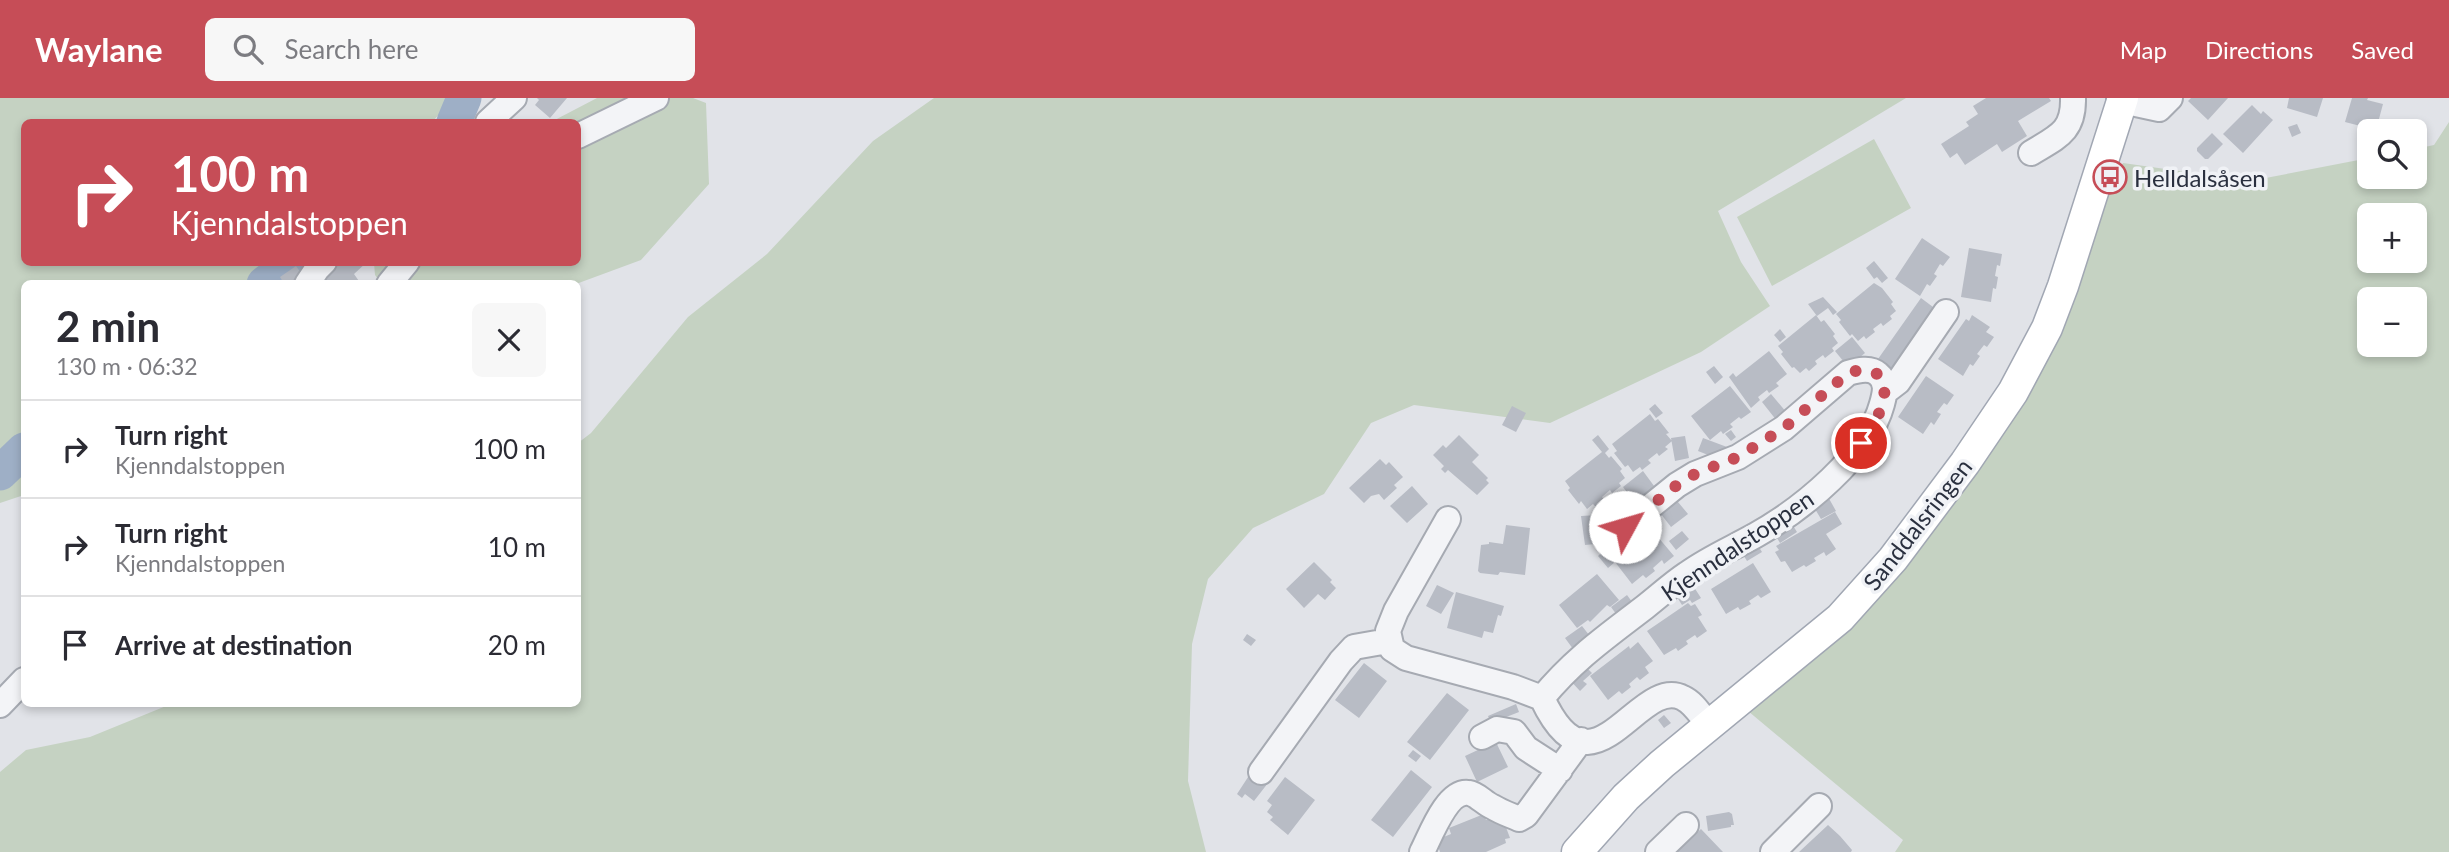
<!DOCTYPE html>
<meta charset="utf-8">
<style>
:root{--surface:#fff;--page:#f7f7f7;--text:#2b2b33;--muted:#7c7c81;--line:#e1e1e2;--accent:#c64d57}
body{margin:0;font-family:Lato,sans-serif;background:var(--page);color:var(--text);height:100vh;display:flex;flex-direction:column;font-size:26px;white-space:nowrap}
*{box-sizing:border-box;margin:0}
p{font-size:23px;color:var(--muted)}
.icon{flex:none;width:38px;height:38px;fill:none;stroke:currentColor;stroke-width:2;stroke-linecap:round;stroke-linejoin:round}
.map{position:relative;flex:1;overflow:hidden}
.drawer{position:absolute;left:21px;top:182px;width:560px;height:427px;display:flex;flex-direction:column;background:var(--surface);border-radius:10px;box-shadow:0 4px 10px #0003}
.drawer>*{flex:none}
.hud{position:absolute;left:21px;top:21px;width:560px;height:147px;border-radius:10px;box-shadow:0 4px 10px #0003;background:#c64d57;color:#fff;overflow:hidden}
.buttons{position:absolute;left:2357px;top:21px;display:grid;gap:14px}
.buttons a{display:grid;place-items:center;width:70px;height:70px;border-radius:10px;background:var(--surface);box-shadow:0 4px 10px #0003;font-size:35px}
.pin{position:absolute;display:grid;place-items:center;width:60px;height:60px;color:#fff;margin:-30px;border:4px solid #fff;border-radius:50%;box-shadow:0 2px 7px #0007}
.me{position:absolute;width:77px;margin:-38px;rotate:51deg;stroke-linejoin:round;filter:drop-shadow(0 0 5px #0008)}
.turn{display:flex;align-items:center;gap:24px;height:147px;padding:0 35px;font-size:32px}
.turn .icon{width:91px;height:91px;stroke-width:2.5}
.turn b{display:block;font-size:49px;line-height:60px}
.round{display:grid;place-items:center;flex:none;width:74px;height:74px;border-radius:10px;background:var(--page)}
.headline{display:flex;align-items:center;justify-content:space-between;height:119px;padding:0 35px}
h1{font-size:42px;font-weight:700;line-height:52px}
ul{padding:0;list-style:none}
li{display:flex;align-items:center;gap:21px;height:98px;padding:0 35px;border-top:2px solid var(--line)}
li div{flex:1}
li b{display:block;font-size:26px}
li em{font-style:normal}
header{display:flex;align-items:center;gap:42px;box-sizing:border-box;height:98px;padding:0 35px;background:var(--accent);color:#fff}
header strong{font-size:33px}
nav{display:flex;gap:38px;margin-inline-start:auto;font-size:24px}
.search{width:490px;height:63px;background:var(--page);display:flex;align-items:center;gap:18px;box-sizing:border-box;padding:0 24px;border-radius:10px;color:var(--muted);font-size:26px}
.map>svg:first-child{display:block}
.green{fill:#c5d2c2;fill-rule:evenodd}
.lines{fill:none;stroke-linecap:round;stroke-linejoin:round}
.river{stroke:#9eafc6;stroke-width:35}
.building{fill:#b8bcc5}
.minor-casing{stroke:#a6aab2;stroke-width:28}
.major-casing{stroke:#a1a7b3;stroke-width:33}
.minor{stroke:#f3f4f7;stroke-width:24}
.major{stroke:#fff;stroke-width:30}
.route{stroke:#c64d57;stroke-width:12;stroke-dasharray:0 21.6}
.labels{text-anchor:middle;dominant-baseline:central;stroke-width:7;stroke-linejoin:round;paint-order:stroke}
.poi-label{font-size:24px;fill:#2a303f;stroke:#f0f2f6;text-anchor:start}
.street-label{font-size:24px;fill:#2a303f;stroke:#f0f2f6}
</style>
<header>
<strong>Waylane</strong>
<div class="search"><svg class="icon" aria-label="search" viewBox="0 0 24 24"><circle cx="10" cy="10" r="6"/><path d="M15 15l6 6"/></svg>Search here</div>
<nav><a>Map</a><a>Directions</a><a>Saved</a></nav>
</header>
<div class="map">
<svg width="2449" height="754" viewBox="0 0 2449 754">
<rect width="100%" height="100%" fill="#e1e3e8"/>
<!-- green -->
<path class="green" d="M 0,0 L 454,0 L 432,24 L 24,24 L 24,164 L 335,165 L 333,185 L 24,186 L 24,397 L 0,405 Z
M 597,0 L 693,0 L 706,5 L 709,86 L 641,162 L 576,186 L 381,185 L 375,177 L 374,165 L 578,164 L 578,24 L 551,24 Z
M 934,0 L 1906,0 L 1718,113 L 1741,164 L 1770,208 L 1701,254 L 1550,325 L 1414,307 L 1371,325 L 1324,396 L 1253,430 L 1208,481 L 1192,546 L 1188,683 L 1206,754 L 0,754 L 0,674 L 26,652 L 90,639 L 171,606 L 578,606 L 578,345 L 591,335 L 688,219 L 767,156 L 873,43 Z
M 2449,24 L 2449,754 L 1895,754 L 1903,742 L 1748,613 L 1876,493 L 2026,303 L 2091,134 L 2123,65 L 2250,83 L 2369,60 L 2370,79 L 2415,79 L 2415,51 L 2434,47 ZM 2370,117 L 2415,117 L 2415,163 L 2370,163 ZM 2370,201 L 2415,201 L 2415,247 L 2370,247 Z
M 1874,41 L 1911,110 L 1772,188 L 1737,119 Z"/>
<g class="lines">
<!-- river -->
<path class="river" d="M 454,24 L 464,0
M 264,186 L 293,164
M 0,375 L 24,352"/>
</g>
<!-- building -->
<path class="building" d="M 537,0 L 567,0 L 550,20 L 535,7 L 539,2 Z
M 1986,0 L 2049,0 L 2051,3 L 2018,23 L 2027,38 L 2002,54 L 1997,46 L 1965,67 L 1957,55 L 1950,60 L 1941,46 L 1969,28 L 1966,24 L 1978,16 L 1973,8 Z
M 2191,0 L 2228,0 L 2208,22 L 2188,3 Z
M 2289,0 L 2323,0 L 2317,19 L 2287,10 Z
M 2352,0 L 2368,0 L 2367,2 L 2383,6 L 2376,32 L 2345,24 Z
M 2252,7 L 2261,16 L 2263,13 L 2273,22 L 2243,55 L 2223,36 Z
M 2297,26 L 2301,35 L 2292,39 L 2288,29 Z
M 2212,35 L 2223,46 L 2208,61 L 2205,61 L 2197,53 L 2197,50 Z
M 1922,140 L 1950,159 L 1943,168 L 1940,166 L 1934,176 L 1937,178 L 1930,188 L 1927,186 L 1920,198 L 1895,181 Z
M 1969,150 L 2002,156 L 2000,168 L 1997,167 L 1995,178 L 1998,179 L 1996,191 L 1993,190 L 1991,204 L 1961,199 Z
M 1874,163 L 1888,180 L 1882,185 L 1877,179 L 1874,181 L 1866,170 Z
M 333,164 L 367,164 L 354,176 L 361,186 L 317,186 Z
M 296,168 L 306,182 L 301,186 L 280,186 L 283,184 L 280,179 Z
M 1874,185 L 1882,190 L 1893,204 L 1891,206 L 1896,213 L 1890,218 L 1892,221 L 1883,228 L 1881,225 L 1873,231 L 1875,234 L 1866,241 L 1864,238 L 1858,243 L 1852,236 L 1850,238 L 1839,224 L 1841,222 L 1836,216 Z
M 1823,199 L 1837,214 L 1833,217 L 1828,210 L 1817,218 L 1808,206 Z
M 1921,200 L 1937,212 L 1895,272 L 1878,261 Z
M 1816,217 L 1821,224 L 1824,222 L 1835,236 L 1833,238 L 1838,245 L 1832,250 L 1834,253 L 1825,260 L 1823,257 L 1815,263 L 1817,266 L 1809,273 L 1806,270 L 1800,275 L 1794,269 L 1792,270 L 1781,256 L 1783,254 L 1778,248 Z
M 1972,217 L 1990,229 L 1986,234 L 1994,239 L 1987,249 L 1984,247 L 1977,256 L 1980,258 L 1973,268 L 1970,266 L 1963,278 L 1938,261 L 1966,221 L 1969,223 Z
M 1780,231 L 1786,239 L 1780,244 L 1774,237 Z
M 1852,239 L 1865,255 L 1848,269 L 1835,253 Z
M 1769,253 L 1787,276 L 1776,285 L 1779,288 L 1769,295 L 1767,292 L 1758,299 L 1760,302 L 1751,310 L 1729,279 L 1733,275 L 1736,279 Z
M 1714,268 L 1723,279 L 1715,286 L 1706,274 Z
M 1926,278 L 1954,297 L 1947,307 L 1944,305 L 1937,314 L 1941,316 L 1934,327 L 1931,324 L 1923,336 L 1898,319 Z
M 1730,288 L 1751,314 L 1741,321 L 1739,319 L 1730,326 L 1733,329 L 1723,336 L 1721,333 L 1710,342 L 1691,318 Z
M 1771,296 L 1787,315 L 1777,323 L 1762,304 Z
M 1655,306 L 1663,315 L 1656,320 L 1649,311 Z
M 1512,308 L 1526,315 L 1516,334 L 1502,327 Z
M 1650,316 L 1655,323 L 1658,321 L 1669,335 L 1666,336 L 1672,343 L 1665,349 L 1668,351 L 1659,358 L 1657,355 L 1648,362 L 1651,365 L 1642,372 L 1640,369 L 1633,374 L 1628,367 L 1625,369 L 1614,355 L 1617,353 L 1612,346 Z
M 1846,331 L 1857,340 L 1844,356 L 1833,347 Z
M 1731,332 L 1736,339 L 1731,343 L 1725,336 Z
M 1459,337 L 1479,357 L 1472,364 L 1488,380 L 1486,382 L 1489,385 L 1477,397 L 1448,372 L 1445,375 L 1441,371 L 1444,368 L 1433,357 L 1443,347 L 1446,350 Z
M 1598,337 L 1609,351 L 1605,355 L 1609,360 L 1611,358 L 1622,371 L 1620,373 L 1625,380 L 1619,385 L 1621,388 L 1612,395 L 1610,392 L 1602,399 L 1604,402 L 1596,409 L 1593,406 L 1587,411 L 1581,403 L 1579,406 L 1568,392 L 1570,390 L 1565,383 L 1602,354 L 1592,342 Z
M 1685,338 L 1689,360 L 1675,363 L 1671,340 Z
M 1703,340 L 1727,349 L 1721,362 L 1698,353 Z
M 1380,361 L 1386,367 L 1389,364 L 1403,379 L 1394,387 L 1397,390 L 1384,402 L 1379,396 L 1371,398 L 1364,405 L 1349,390 Z
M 1643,373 L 1657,392 L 1637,408 L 1623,389 Z
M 1412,388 L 1428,406 L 1407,425 L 1390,408 Z
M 1827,397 L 1836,413 L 1821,421 L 1812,406 Z
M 1673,398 L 1688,416 L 1671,429 L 1657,411 Z
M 1835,414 L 1842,426 L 1826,436 L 1836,451 L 1826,458 L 1824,454 L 1814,460 L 1816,463 L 1806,469 L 1804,467 L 1792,474 L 1785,463 L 1781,464 L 1775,454 L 1779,452 L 1776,448 Z
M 1598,417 L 1600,418 L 1601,429 L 1605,429 L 1606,445 L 1585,447 L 1581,418 Z
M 1790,423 L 1797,434 L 1780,445 L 1773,433 Z
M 1506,427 L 1530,430 L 1525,477 L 1500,474 L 1498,477 L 1480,475 L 1478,473 L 1481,447 L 1489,446 L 1489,444 L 1503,446 Z
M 1652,432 L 1674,458 L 1664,466 L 1662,462 L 1653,470 L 1655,473 L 1646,480 L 1643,477 L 1632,486 L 1615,464 L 1608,470 L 1598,458 L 1607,450 L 1616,461 Z
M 1682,433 L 1689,441 L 1676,452 L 1669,443 Z
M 1755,443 L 1762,454 L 1747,463 L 1740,452 Z
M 1314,464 L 1332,482 L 1330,484 L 1336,490 L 1325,502 L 1318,496 L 1304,510 L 1286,491 Z
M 1753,465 L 1771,494 L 1761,500 L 1758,497 L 1749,503 L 1751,506 L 1740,512 L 1738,509 L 1726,516 L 1711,491 Z
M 1597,476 L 1619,502 L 1610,509 L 1607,507 L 1590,524 L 1588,522 L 1577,530 L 1559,507 Z
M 1690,483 L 1701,500 L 1692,505 L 1690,502 L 1682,507 L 1673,493 Z
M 1437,487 L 1454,495 L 1441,516 L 1426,508 Z
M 1456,494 L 1504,508 L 1501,518 L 1498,517 L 1493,535 L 1484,533 L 1482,540 L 1447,530 Z
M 1627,497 L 1635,508 L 1619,520 L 1611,509 Z
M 1688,505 L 1691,508 L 1695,506 L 1702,517 L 1698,519 L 1707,533 L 1697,540 L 1695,537 L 1686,543 L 1688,546 L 1678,553 L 1676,550 L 1664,557 L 1647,533 Z
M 1582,528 L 1593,542 L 1576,555 L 1565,540 Z
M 1247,536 L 1256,542 L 1251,548 L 1243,542 Z
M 1638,544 L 1653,563 L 1645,569 L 1649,575 L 1640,582 L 1637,579 L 1629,586 L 1631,589 L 1622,596 L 1619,593 L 1608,602 L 1590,578 L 1629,548 L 1630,551 Z
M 1364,565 L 1387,583 L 1359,620 L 1335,602 Z
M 1582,565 L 1592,575 L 1583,583 L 1587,586 L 1580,593 L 1567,579 Z
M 1447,595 L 1469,612 L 1430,662 L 1407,644 Z
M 1516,606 L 1519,614 L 1491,625 L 1488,618 Z
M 1664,617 L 1671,625 L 1664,630 L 1658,622 Z
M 1493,638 L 1508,669 L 1477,684 L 1465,658 L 1480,651 L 1477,646 Z
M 1413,652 L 1421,658 L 1416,664 L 1408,658 Z
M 1411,672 L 1432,689 L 1393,739 L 1371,722 Z
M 1252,673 L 1268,685 L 1254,703 L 1245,696 L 1242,700 L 1237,696 Z
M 1285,679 L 1315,702 L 1288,737 L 1270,722 L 1273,719 L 1267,714 L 1272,707 L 1267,703 Z
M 1729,714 L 1732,716 L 1734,727 L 1731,727 L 1731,729 L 1708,733 L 1706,718 Z
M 1484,716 L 1486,722 L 1495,718 L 1498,726 L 1504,724 L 1510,740 L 1505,741 L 1506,745 L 1486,754 L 1440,754 L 1436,742 L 1451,736 L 1449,730 Z
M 1828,727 L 1840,738 L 1852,752 L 1851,754 L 1799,754 Z
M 1701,731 L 1723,754 L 1677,754 L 1683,747 Z"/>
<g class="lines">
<defs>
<path id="minor" d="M 2119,0 L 2122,3 L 2159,11 L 2170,0
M 488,24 L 514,0
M 578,38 L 656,0
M 2031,55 C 2057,39 2074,34 2073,0
M 307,186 L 317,171 L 324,164
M 389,186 L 407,164
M 1885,294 L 1898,284 L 1946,214
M 1448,421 L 1396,513 L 1388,533 L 1392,551 L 1406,560 L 1513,589 L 1542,600
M 1625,429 L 1677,387 L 1695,376 L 1738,359 L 1784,330 L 1848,275 C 1858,272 1870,269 1878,276 C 1888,284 1885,295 1882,306 C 1868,358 1802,411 1756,437 C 1733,450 1709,460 1687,476 C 1672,486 1659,498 1645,509 C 1606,539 1574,561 1542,600 C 1593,710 1638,576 1683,600 C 1694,605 1701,618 1709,627
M 0,607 L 24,582
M 1482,639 L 1497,631 L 1514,634 L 1526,650 L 1560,672
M 1261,674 L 1341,563 L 1354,549 L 1388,543
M 1422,754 C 1430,739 1447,691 1469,695 C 1477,696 1485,706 1493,709 C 1501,714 1510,717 1519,721 L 1526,717 L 1581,642
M 1658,754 L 1686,727
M 1773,754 L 1819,708"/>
<path id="major" d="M 1577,754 L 1626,699 L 1662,666 L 1840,520 L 1893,461 L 1965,365 L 2013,294 L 2047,230 L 2063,188 L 2123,0"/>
</defs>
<!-- minor casing -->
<use href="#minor" class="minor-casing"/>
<!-- major casing -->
<use href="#major" class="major-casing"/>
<!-- minor -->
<use href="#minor" class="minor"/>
<!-- major -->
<use href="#major" class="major"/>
</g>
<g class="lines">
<!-- route -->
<path class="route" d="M 1625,429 L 1677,387 L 1695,376 L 1738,359 L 1784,330 L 1848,275 L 1860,272 L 1878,276 C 1895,297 1874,326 1861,345"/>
</g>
<!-- icons -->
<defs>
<symbol id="bus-ring" viewBox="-11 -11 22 22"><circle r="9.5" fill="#f0f2f6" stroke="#c64d57" stroke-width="1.5"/><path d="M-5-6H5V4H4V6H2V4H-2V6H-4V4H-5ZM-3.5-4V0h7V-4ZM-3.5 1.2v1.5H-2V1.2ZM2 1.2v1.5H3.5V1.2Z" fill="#c64d57"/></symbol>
</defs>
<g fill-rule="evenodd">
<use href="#bus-ring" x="2091" y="60" width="38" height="38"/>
</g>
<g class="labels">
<!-- poi labels -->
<g class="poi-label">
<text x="2134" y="79">Helldalsåsen</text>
</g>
<!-- street labels -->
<g class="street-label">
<text transform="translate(1917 426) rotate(-52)">Sanddalsringen</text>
<text transform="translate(1737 447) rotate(-34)">Kjenndalstoppen</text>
</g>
</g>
</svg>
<div class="buttons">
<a><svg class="icon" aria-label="search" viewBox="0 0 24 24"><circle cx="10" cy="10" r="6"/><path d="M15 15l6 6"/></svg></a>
<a>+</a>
<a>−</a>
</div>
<div class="pin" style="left:1861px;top:345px;background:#d93025"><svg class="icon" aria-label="arrive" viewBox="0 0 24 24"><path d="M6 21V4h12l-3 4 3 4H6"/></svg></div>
<svg class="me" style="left:1625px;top:429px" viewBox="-20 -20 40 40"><circle r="19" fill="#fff"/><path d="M0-13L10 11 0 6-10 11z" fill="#c64d57"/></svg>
<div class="hud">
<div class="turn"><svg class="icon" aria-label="right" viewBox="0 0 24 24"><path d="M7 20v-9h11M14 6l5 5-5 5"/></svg><div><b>100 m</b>Kjenndalstoppen</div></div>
</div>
<section class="drawer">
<div class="headline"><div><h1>2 min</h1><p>130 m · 06:32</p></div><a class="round"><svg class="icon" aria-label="close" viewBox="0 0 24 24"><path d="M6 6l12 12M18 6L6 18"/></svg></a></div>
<ul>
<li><svg class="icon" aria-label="right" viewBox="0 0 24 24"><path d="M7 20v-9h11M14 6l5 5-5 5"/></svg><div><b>Turn right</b><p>Kjenndalstoppen</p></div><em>100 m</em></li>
<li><svg class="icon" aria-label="right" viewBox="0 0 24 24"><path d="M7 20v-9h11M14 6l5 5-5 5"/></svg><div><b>Turn right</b><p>Kjenndalstoppen</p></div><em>10 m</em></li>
<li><svg class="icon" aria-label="arrive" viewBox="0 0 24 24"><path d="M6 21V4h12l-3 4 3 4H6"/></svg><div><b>Arrive at destination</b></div><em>20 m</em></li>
</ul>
</section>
</div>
